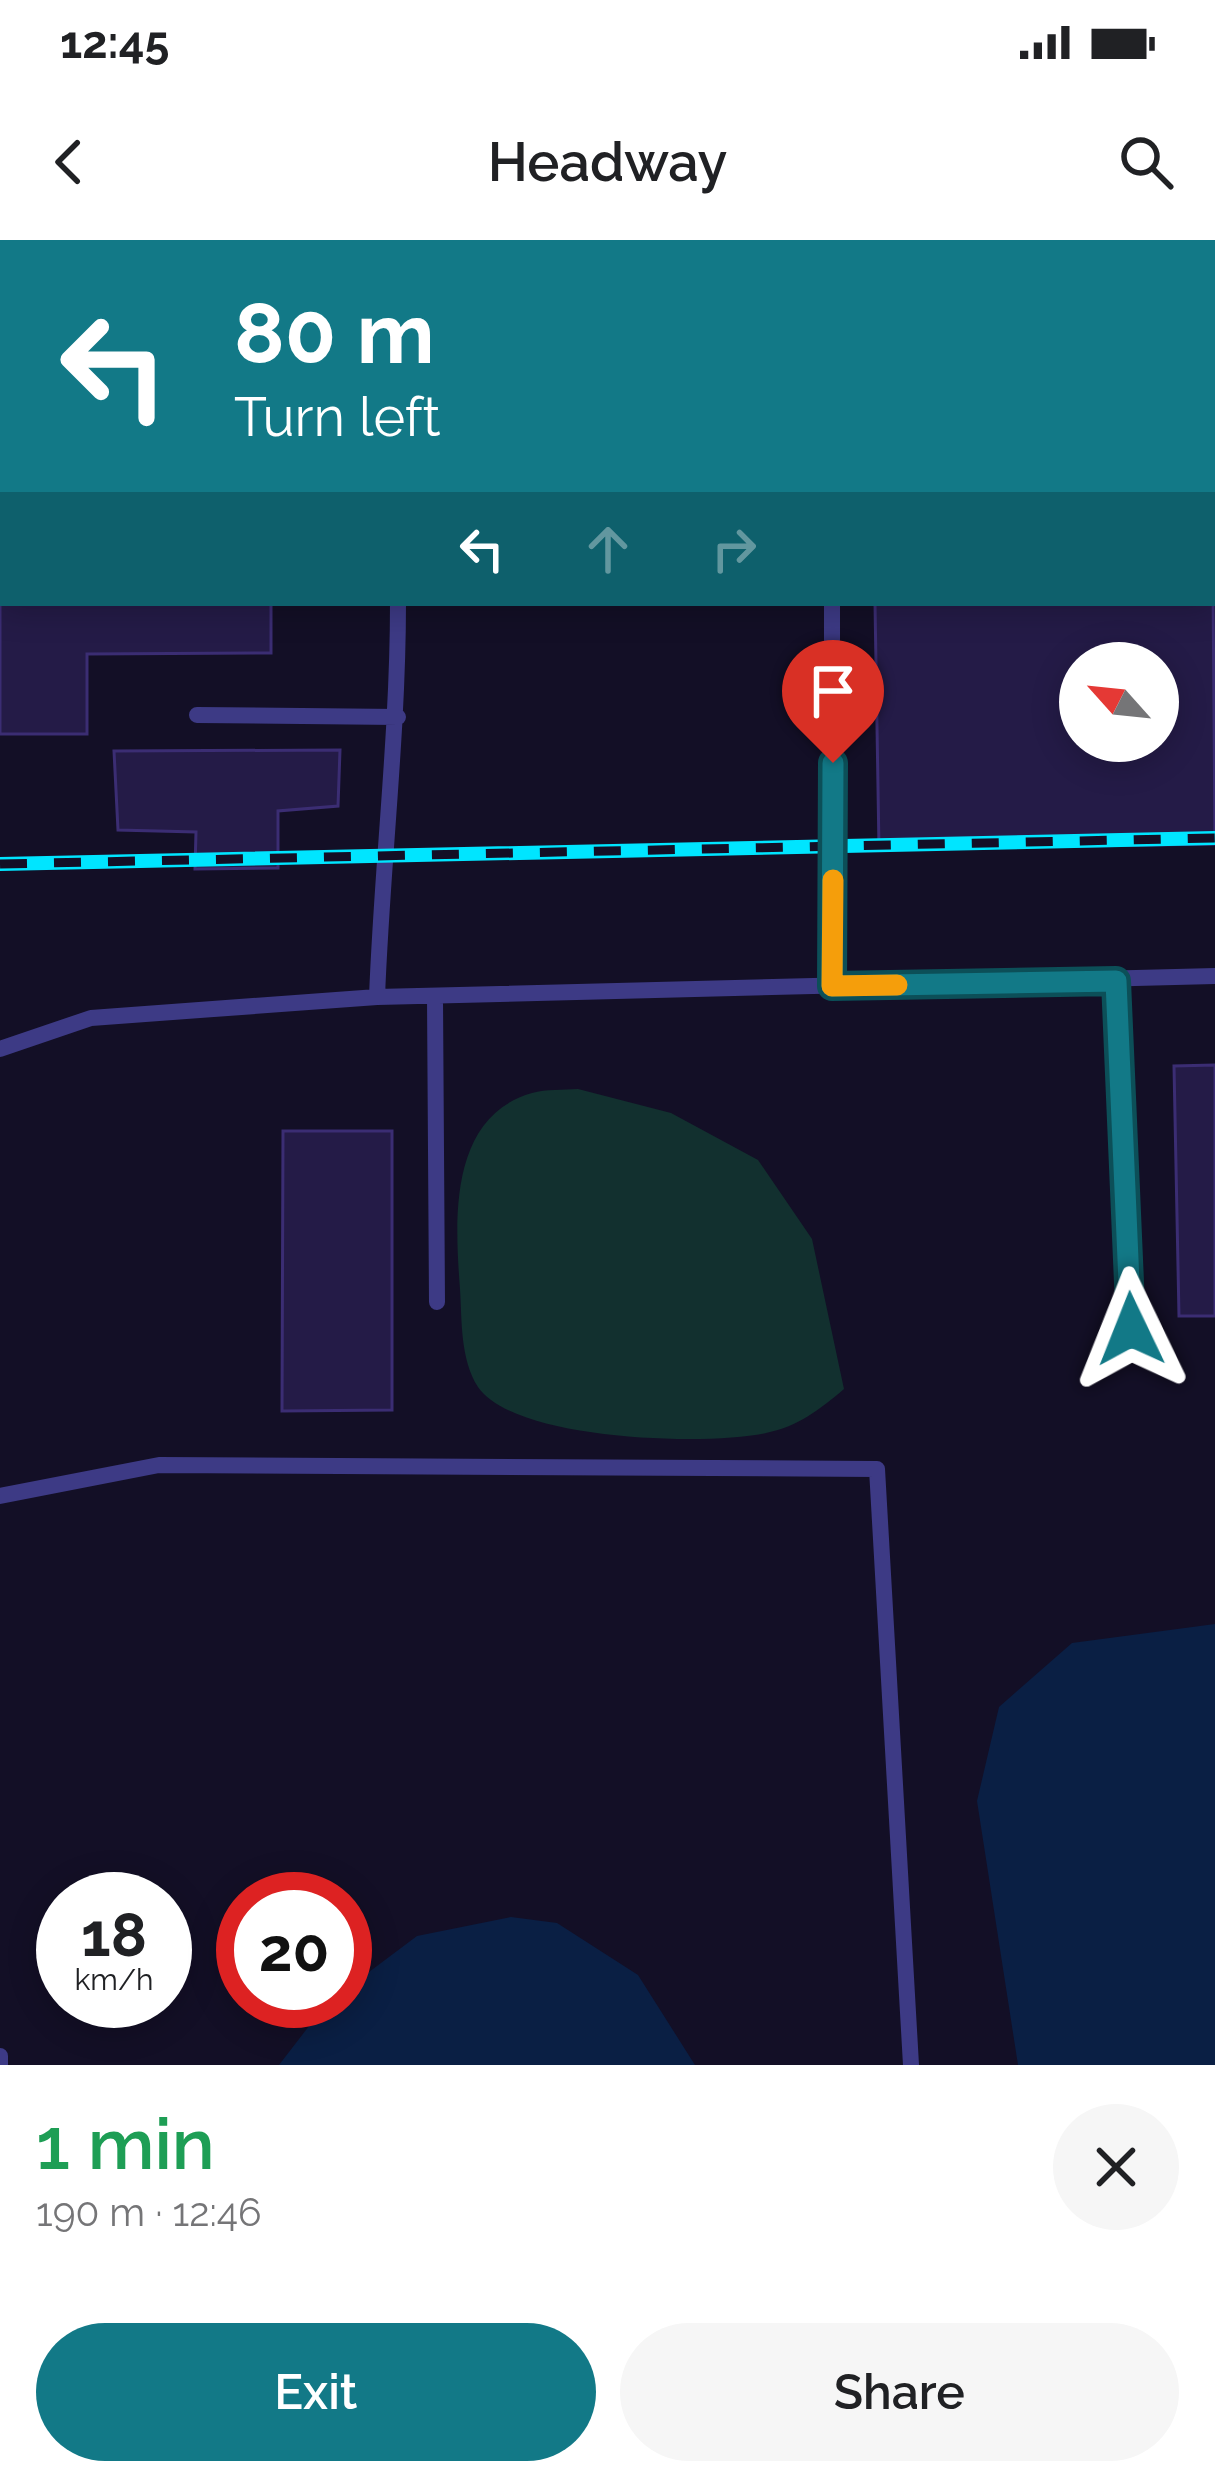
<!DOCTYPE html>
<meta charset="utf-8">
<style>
:root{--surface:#fff;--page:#f6f6f6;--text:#202124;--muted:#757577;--accent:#127987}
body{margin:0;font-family:Raleway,sans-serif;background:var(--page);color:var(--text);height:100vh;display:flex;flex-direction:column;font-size:45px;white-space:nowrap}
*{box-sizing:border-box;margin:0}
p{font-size:39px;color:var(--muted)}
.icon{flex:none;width:66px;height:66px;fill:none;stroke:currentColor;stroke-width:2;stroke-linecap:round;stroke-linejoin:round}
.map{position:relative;height:1825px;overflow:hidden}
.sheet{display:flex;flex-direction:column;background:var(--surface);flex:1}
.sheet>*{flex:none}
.hud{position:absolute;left:0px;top:0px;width:1215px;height:366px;box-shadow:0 6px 30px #0003;background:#127987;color:#fff;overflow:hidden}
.needle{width:78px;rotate:297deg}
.fabs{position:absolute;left:1059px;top:402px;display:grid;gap:24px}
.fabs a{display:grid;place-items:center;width:120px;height:120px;border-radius:50%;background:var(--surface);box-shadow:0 6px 30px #0003;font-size:60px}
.speed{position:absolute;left:36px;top:1632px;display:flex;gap:24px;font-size:60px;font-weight:700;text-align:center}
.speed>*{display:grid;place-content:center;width:156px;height:156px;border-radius:50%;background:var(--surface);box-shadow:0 6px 30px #0003;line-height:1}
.speed small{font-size:30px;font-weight:400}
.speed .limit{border:18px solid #d22;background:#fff;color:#111}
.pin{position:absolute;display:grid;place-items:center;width:102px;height:102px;color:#fff;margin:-123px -51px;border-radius:50% 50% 50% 0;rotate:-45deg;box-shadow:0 0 12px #0007}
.pin .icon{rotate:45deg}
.me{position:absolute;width:132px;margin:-66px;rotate:358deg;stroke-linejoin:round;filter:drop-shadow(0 0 9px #0008)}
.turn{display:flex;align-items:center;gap:42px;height:252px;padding:0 36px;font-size:54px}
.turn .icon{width:156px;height:156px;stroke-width:2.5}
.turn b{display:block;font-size:84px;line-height:102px}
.lanes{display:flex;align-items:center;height:114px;padding:0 36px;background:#0003;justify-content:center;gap:60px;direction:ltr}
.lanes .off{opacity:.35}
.round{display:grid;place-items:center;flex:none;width:126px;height:126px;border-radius:63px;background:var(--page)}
.overview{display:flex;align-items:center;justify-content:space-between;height:204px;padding:0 36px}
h1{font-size:72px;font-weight:600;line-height:90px;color:#1e9e55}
.cta{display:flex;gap:24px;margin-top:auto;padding:24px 36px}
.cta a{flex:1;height:138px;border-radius:72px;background:var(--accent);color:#fff;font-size:48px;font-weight:600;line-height:138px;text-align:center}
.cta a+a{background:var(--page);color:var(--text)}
.status{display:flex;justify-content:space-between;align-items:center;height:84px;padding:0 60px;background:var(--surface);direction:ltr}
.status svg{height:33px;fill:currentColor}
header{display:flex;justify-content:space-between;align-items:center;height:156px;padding:0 36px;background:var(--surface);font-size:54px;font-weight:600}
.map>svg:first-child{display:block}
.green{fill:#12302f}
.water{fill:#0a1f44}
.building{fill:#241b47;stroke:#3b2d73;stroke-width:3;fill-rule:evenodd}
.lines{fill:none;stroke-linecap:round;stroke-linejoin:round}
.lane{stroke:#3d3a85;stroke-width:16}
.rail-casing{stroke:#00e5ff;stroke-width:14}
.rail{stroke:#130f26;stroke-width:9;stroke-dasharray:27;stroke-linecap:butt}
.route-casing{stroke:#0c4f58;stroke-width:30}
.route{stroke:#127987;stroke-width:21}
.slow{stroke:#f59e0b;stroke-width:21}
</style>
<div class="status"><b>12:45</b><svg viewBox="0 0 49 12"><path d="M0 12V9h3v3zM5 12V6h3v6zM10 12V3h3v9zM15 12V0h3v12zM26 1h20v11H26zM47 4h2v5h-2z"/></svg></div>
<header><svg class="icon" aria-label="back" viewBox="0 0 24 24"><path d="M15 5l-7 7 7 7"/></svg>Headway<svg class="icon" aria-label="search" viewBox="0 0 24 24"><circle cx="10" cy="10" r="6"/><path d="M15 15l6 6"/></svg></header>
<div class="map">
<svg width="1215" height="1825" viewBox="0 0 1215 1825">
<rect width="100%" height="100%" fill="#130f26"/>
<!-- green -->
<path class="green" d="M 578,849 L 671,873 L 758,920 L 812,999 L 844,1149 C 819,1170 799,1186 766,1193 C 707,1206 515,1201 478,1147 C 460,1119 462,1080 460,1049 C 455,982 448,877 532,853 C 546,849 564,850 578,849 Z"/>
<!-- water -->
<path class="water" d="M 1215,1384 L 1215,1825 L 1018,1825 L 977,1561 L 999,1467 L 1072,1403 Z
M 511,1677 L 557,1683 L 638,1735 L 695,1825 L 279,1825 L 326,1764 L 345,1761 L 345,1750 L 417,1696 Z"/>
<!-- building -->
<path class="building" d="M 1212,212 L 1215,604 L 879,609 L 875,363 L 1212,363 ZM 1080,423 L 1158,423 L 1158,501 L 1080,501 Z
M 0,267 L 3,363 L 271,363 L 271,413 L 87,414 L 87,494 L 0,494 Z
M 340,510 L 338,566 L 278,571 L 278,628 L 195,629 L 196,592 L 118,590 L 114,511 Z
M 1215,825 L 1215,1076 L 1179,1076 L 1174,826 Z
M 283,891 L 392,891 L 392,1170 L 282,1171 Z"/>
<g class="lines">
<!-- lane -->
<path class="lane" d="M 429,3 L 429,0
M 1212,170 L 1215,170
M 197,475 L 398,477
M 1116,741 L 1131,1089
M 832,746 L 832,363
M 377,757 C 382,625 398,495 398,363
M 435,759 L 437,1062
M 0,809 L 91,778 L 377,757 L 1215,736
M 0,1256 L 159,1225 L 877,1229 L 911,1825
M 0,1816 L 0,1825"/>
<defs>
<path id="rail" d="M 900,0 L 916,3
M 1026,0 L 1041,3
M 1077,0 L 1087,3
M 1155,0 L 1162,3
M 1212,22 L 1215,23
M 1212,61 L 1215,61
M 0,624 L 1215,598"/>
</defs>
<!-- rail casing -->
<use href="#rail" class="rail-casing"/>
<!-- rail -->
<use href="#rail" class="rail"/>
</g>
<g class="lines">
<defs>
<path id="route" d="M 833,523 L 832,746 L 1116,741 L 1131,1089"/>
</defs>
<!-- route casing -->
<use href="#route" class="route-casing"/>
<!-- route -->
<use href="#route" class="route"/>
<!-- slow -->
<path class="slow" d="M 833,640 L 832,746 L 897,745"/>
</g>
</svg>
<div class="fabs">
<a><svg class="needle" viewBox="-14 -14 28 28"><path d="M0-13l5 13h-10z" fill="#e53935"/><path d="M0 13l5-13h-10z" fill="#757577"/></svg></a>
</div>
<div class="speed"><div>18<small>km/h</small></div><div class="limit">20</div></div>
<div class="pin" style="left:833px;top:523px;background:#d93025"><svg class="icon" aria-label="arrive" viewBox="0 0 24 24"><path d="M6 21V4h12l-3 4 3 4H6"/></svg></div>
<svg class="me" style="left:1131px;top:1089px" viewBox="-20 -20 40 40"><path d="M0-17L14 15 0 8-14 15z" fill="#127987" stroke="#fff" stroke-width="4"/></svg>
<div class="hud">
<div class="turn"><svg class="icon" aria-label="left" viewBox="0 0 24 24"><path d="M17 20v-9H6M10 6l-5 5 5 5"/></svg><div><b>80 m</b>Turn left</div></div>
<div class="lanes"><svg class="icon" aria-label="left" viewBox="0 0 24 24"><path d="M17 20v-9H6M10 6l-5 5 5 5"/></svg><svg class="icon off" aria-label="ahead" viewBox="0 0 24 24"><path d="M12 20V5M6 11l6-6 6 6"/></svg><svg class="icon off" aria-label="right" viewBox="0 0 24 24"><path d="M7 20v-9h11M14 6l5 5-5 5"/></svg></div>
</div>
</div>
<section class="sheet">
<div class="overview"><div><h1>1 min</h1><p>190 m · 12:46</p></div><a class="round"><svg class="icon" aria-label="close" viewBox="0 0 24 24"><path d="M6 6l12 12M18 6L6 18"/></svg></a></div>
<div class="cta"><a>Exit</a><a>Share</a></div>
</section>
